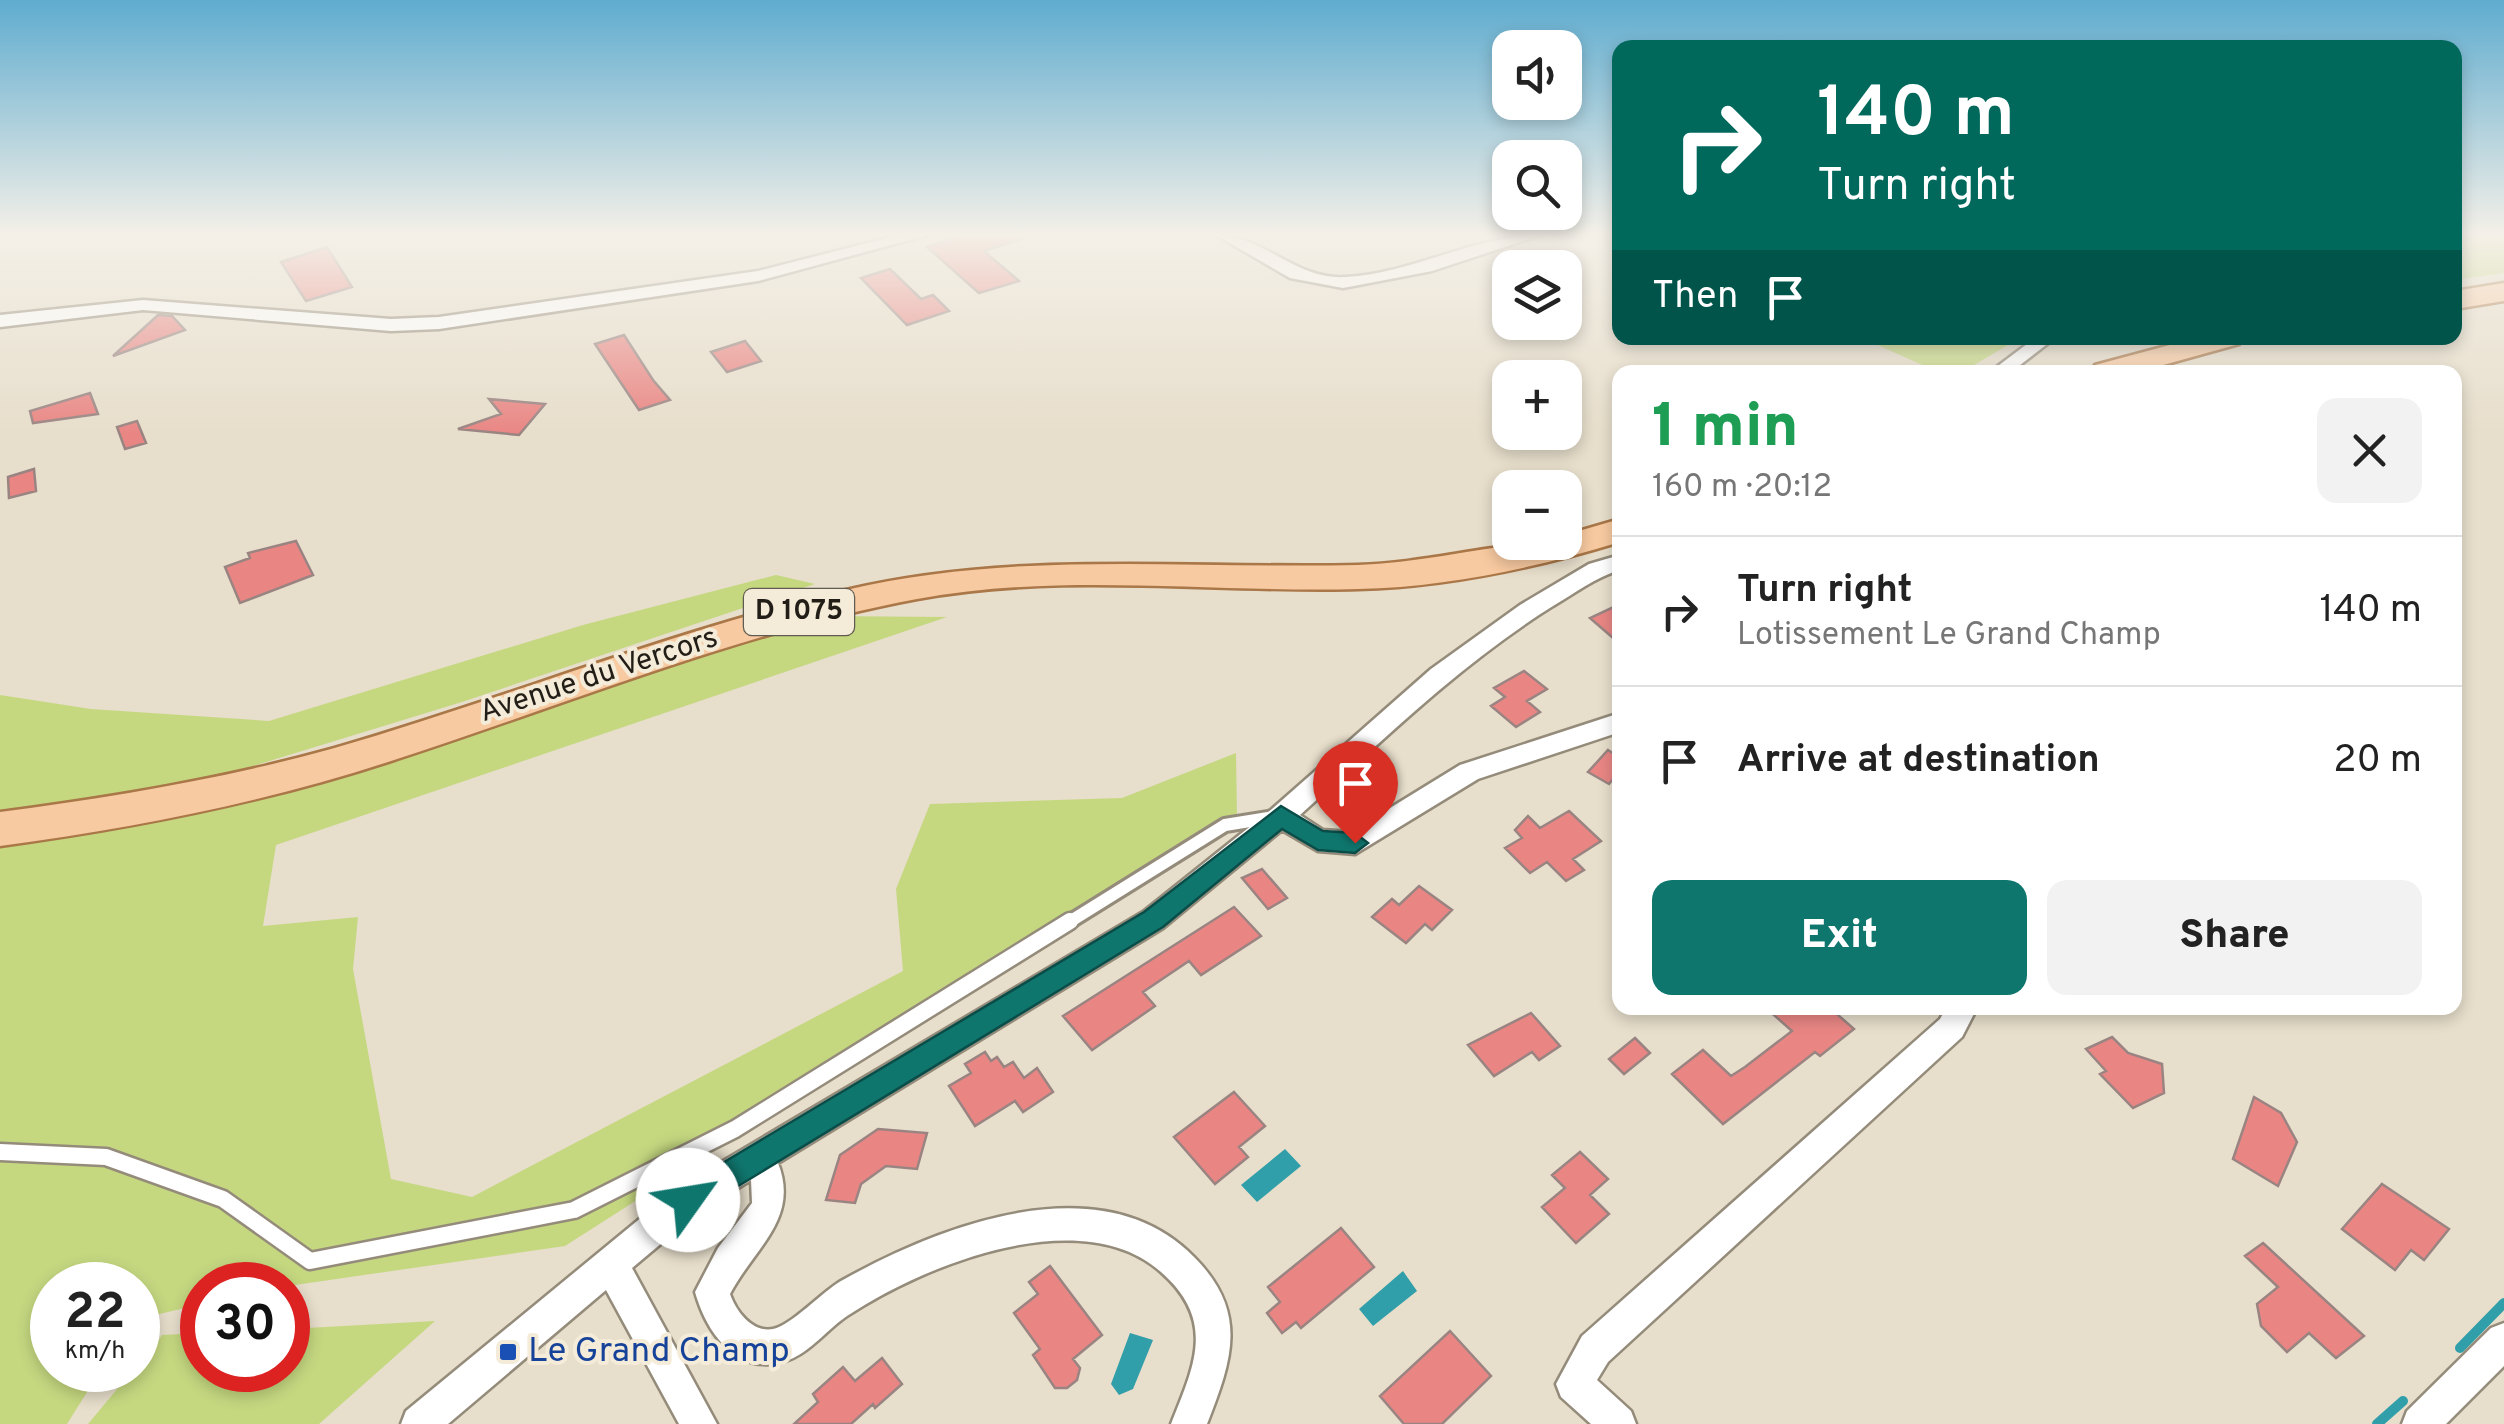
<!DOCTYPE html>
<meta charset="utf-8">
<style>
:root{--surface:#fff;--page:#f2f2f2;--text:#222;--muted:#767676;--line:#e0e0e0;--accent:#0f766e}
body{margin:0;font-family:Overpass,sans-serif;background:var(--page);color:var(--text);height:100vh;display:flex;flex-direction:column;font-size:38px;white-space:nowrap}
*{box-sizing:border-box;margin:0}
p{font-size:32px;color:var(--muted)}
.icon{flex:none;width:55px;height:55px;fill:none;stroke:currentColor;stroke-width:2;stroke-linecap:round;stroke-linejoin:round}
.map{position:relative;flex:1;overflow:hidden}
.drawer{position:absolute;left:1612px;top:365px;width:850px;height:650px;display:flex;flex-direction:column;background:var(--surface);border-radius:20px;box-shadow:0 5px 15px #0003}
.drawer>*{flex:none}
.top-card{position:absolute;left:1612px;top:40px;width:850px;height:305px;border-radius:20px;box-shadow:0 5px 15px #0003;background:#00695c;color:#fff;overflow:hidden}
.buttons{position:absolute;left:1492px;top:30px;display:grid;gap:20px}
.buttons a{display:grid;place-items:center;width:90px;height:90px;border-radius:20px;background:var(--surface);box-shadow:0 5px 15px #0003;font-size:50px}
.speed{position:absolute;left:30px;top:1262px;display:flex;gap:20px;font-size:50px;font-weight:700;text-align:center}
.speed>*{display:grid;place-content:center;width:130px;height:130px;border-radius:50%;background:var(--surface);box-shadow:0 5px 15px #0003;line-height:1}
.speed small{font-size:25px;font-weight:400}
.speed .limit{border:15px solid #d22;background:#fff;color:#111}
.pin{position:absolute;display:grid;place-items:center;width:85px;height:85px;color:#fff;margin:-102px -42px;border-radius:50% 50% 50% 0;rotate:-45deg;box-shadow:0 0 10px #0007}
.pin .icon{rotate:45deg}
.me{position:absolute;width:110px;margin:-55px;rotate:58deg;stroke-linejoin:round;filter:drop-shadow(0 0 8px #0008)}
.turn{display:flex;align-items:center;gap:35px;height:210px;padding:0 40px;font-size:45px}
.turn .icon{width:130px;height:130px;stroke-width:2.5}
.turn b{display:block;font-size:70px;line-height:85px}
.then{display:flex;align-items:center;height:95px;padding:0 40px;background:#0003;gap:20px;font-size:38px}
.round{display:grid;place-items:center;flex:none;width:105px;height:105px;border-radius:20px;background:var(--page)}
.headline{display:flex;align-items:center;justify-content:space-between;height:170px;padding:0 40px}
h1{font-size:60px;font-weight:800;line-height:75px;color:#1e9e55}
.primary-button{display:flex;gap:20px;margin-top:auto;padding:20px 40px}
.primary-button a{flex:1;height:115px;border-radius:20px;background:var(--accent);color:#fff;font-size:40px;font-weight:800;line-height:115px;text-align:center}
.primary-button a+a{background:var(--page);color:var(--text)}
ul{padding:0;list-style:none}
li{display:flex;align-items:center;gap:30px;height:150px;padding:0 40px;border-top:2px solid var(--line)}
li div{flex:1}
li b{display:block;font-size:38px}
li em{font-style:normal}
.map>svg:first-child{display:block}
.green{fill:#c5d880}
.water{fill:#319fa9}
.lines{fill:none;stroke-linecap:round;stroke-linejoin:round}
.stream{stroke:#319fa9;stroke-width:10}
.building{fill:#e98684;stroke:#9a8482;stroke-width:2.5}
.service-far1-casing{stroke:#948b7a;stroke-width:18}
.service-casing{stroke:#948b7a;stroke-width:21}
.minor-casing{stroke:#948b7a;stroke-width:5}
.primary-casing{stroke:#aa7748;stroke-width:5}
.service-far1{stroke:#fff;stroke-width:12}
.service{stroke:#fff;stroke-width:16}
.minor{fill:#fff;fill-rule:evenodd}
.primary{fill:#f8caa1;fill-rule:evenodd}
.route{fill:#0f766e;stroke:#0a4d48;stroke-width:2.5}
.transit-dot{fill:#1a4fb4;stroke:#f4ebd8;stroke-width:4}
.labels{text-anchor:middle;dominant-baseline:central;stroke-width:8;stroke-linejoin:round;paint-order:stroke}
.shield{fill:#f4ebd8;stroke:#615c51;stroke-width:2.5}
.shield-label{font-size:28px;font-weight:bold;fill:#221e17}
.street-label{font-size:30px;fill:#221e17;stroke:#f4ebd8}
.near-transit-label{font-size:35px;fill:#164399;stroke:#f4ebd8;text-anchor:start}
</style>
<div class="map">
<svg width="2504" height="1424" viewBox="0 0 2504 1424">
<rect width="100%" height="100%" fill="#e7decb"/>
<!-- green -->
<path class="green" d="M 2455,235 L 2504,235 L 2504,273 L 2455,280 Z
M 1862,338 L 2020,338 L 1962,372 L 1938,372 Z
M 776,575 L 815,584 L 462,702 L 152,797 L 0,814 L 0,695 L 91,709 L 269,721 L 583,625 Z
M 821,616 L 947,617 L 276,845 L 263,926 L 358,917 L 353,969 L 391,1179 L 472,1197 L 903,971 L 896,889 L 930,804 L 1122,798 L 1236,753 L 1237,816 L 565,1246 L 288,1286 L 202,1285 L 202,1304 L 138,1319 L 138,1285 L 52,1285 L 52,1370 L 101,1370 L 67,1424 L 0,1424 L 0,844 L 279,790 Z
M 435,1321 L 319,1424 L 88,1424 L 133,1370 L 138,1370 L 162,1335 L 202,1333 L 202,1370 L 288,1370 L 288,1329 Z"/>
<!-- water -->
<path class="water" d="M 1285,1149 L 1301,1166 L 1257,1202 L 1241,1185 Z
M 1403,1271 L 1417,1291 L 1373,1326 L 1359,1309 Z
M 1130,1333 L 1153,1340 L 1133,1389 L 1119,1395 L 1111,1384 Z"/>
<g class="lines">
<!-- stream -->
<path class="stream" d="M 2460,1348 L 2504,1303
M 2377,1424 L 2403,1401"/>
</g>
<!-- building -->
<path class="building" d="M 963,235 L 1020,235 L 1021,239 L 984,251 L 1019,281 L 979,293 L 927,247 Z
M 327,247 L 352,287 L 306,301 L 281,262 Z
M 890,269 L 921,299 L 933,295 L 949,311 L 907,325 L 861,278 Z
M 158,315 L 172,316 L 185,330 L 113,356 Z
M 624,335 L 653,380 L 670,400 L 639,410 L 595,344 Z
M 745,341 L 761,361 L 727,372 L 711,352 Z
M 90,393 L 98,414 L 33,423 L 30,411 Z
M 489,399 L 545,404 L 519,435 L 458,429 L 501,414 Z
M 137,421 L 146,443 L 125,449 L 117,427 Z
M 34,469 L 36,491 L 9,498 L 8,477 Z
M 296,541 L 313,575 L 240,603 L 225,567 L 250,558 L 248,553 Z
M 1620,604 L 1620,644 L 1590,618 Z
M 1524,671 L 1547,689 L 1527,701 L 1540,712 L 1516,727 L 1491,706 L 1505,697 L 1494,688 Z
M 1608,750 L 1620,758 L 1620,771 L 1609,784 L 1588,772 Z
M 1569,811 L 1601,841 L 1573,859 L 1584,870 L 1566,881 L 1547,862 L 1530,873 L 1505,848 L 1522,838 L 1515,830 L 1528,816 L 1540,828 Z
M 1262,869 L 1287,898 L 1268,909 L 1242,878 Z
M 1419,886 L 1452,910 L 1432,930 L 1425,924 L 1406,943 L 1372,917 L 1392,899 L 1399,905 Z
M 1234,907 L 1261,936 L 1201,975 L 1189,961 L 1143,992 L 1155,1006 L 1092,1050 L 1063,1016 Z
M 1766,1008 L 1830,1008 L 1854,1029 L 1820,1056 L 1815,1052 L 1723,1124 L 1672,1074 L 1703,1050 L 1731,1076 L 1745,1067 L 1792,1031 Z
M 1531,1013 L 1560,1046 L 1539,1060 L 1532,1052 L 1494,1076 L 1468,1045 Z
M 2112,1037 L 2128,1053 L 2162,1064 L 2164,1093 L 2133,1108 L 2100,1074 L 2106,1071 L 2086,1049 Z
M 1635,1038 L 1650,1053 L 1624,1074 L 1609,1059 Z
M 985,1052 L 991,1061 L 997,1057 L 1004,1067 L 1013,1062 L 1024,1078 L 1037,1068 L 1053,1092 L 1023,1112 L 1015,1101 L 975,1126 L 949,1086 L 971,1073 L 965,1064 Z
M 1234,1092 L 1265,1126 L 1239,1147 L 1248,1157 L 1215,1184 L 1174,1137 Z
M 2254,1097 L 2281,1113 L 2297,1142 L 2278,1186 L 2233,1159 Z
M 878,1129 L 927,1133 L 917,1169 L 886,1166 L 861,1184 L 855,1203 L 826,1200 L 840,1155 Z
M 1580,1152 L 1608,1179 L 1590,1195 L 1609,1214 L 1576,1243 L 1542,1207 L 1565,1188 L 1552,1175 Z
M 2382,1184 L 2449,1229 L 2424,1260 L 2411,1250 L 2395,1270 L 2342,1229 Z
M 1341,1228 L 1374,1267 L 1301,1328 L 1296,1322 L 1282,1333 L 1267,1313 L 1280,1302 L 1268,1287 Z
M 2263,1243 L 2364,1336 L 2336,1358 L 2309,1333 L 2287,1352 L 2261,1326 L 2257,1304 L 2278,1287 L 2245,1256 Z
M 1050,1266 L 1102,1335 L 1073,1359 L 1080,1368 L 1077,1380 L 1067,1388 L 1055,1388 L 1033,1355 L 1040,1349 L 1014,1313 L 1038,1294 L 1029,1282 Z
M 1450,1331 L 1491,1376 L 1442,1424 L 1404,1424 L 1380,1396 Z
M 882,1358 L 902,1384 L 875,1408 L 873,1404 L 851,1424 L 794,1424 L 818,1402 L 813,1394 L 843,1367 L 855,1381 Z"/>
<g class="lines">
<defs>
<path id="service-far1" d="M 1066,924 L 1225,825 L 1274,817"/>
<path id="service" d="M 0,1152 L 106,1157 L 223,1199 L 310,1261 L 574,1210 L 735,1129 L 1070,921"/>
<path id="minor" d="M 899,235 L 928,235 L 758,281 L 439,329 L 391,331 L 143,310 L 0,327 L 0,315 L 143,300 L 391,319 L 439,317 L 758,271 Z
M 1216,235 C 1263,235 1295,280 1345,277 C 1412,274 1474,235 1541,235 L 1432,271 L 1343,288 L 1290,278 Z
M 2035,338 L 2055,338 L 2011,372 L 1990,372 Z
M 1620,555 L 1620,570 C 1596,577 1575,593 1553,606 C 1460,664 1381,742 1300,815 L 1323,830 L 1351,832 L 1460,765 L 1620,713 L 1620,732 L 1478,779 L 1355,854 L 1318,851 L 1282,830 L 1163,928 L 778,1163 C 800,1219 754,1248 730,1294 C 736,1311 752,1333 773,1329 C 792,1325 822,1292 841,1281 C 939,1226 1101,1162 1194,1257 C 1249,1312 1232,1360 1207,1424 L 1171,1424 C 1194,1366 1217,1321 1161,1272 C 1081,1201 924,1265 847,1316 C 823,1332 804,1362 771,1364 C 729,1367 705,1327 695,1292 L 718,1248 L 752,1203 L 751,1180 L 700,1211 L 632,1268 L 717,1424 L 679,1424 L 606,1290 L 448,1424 L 401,1424 L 406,1411 L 676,1189 L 1143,912 L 1272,809 L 1431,669 L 1520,605 L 1589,564 Z
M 1946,1008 L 1977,1008 L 1962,1037 L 1608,1362 L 1597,1380 L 1631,1411 L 1636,1424 L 1591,1424 L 1561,1397 L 1556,1384 L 1582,1336 L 1940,1019 Z
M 2504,1323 L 2504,1366 L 2446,1424 L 2402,1424 L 2407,1411 L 2491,1328 Z"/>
<path id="primary" d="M 2504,283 L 2504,301 L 2455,309 L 2455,291 Z
M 2196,338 L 2243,338 L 2239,344 L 2138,372 L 2091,372 L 2095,365 Z
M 1620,519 L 1620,542 C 1535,568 1447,587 1358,589 C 1211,593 1063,572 917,599 C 736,633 565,705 391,761 C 263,803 133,828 0,846 L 0,812 C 112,797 223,779 331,749 C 504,699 671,631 846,590 C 1016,550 1185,569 1358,565 C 1428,563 1496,542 1565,542 L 1565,535 Z"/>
</defs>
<!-- service-far1 casing -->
<use href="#service-far1" class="service-far1-casing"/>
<!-- service casing -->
<use href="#service" class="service-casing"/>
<!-- minor casing -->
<use href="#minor" class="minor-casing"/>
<!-- primary casing -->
<use href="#primary" class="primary-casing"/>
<!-- service-far1 -->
<use href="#service-far1" class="service-far1"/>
<!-- service -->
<use href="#service" class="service"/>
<!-- minor -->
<use href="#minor" class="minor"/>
<!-- primary -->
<use href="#primary" class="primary"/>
</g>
<!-- sky -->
<linearGradient id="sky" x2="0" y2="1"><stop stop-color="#5faccf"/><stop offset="0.54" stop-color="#f4f0e8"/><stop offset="1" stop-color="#f4f0e8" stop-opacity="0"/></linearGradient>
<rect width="2504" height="434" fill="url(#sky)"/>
<!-- route -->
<path class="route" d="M 1281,806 L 1323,831 L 1355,833 L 1368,843 L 1355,853 L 1318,850 L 1282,829 L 1163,927 L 699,1210 L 688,1215 L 677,1210 L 673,1200 L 677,1190 L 1144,912 Z"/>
<!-- markers -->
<rect class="transit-dot" x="498" y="1342" width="20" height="20" rx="5"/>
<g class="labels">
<!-- shield labels -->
<rect class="shield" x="744" y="589" width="110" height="46" rx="8"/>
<g class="shield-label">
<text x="799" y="612">D 1075</text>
</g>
<!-- street labels -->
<g class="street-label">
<text transform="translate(599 676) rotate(-18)">Avenue du Vercors</text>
</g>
<!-- near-transit labels -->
<g class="near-transit-label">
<text x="528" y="1352">Le Grand Champ</text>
</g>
</g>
</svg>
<div class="buttons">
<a><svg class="icon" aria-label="sound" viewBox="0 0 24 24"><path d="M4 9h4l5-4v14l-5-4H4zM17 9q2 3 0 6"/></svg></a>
<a><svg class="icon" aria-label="search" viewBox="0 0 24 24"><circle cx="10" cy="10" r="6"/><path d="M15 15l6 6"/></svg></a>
<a><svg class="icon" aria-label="layers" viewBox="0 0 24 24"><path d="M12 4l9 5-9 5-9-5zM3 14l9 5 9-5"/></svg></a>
<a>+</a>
<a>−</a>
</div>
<div class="speed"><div>22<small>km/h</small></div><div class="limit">30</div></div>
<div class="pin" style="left:1355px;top:843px;background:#d93025"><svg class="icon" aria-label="arrive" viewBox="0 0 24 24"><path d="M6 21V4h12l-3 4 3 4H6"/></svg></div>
<svg class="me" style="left:688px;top:1200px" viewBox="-20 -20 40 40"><circle r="19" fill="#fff"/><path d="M0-13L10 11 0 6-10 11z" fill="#0f766e"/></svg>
<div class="top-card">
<div class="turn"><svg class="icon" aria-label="right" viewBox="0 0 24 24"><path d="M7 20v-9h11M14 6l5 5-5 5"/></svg><div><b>140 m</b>Turn right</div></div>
<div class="then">Then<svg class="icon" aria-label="arrive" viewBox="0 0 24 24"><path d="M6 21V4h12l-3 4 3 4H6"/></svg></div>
</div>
<section class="drawer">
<div class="headline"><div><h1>1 min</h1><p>160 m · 20:12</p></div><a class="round"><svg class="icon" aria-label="close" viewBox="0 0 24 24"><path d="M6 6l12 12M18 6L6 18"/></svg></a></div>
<ul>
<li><svg class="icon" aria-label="right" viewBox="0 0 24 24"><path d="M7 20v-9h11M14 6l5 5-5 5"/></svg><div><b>Turn right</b><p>Lotissement Le Grand Champ</p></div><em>140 m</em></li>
<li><svg class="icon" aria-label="arrive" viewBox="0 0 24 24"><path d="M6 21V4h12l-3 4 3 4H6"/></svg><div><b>Arrive at destination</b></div><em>20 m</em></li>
</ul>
<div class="primary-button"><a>Exit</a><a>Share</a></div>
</section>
</div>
